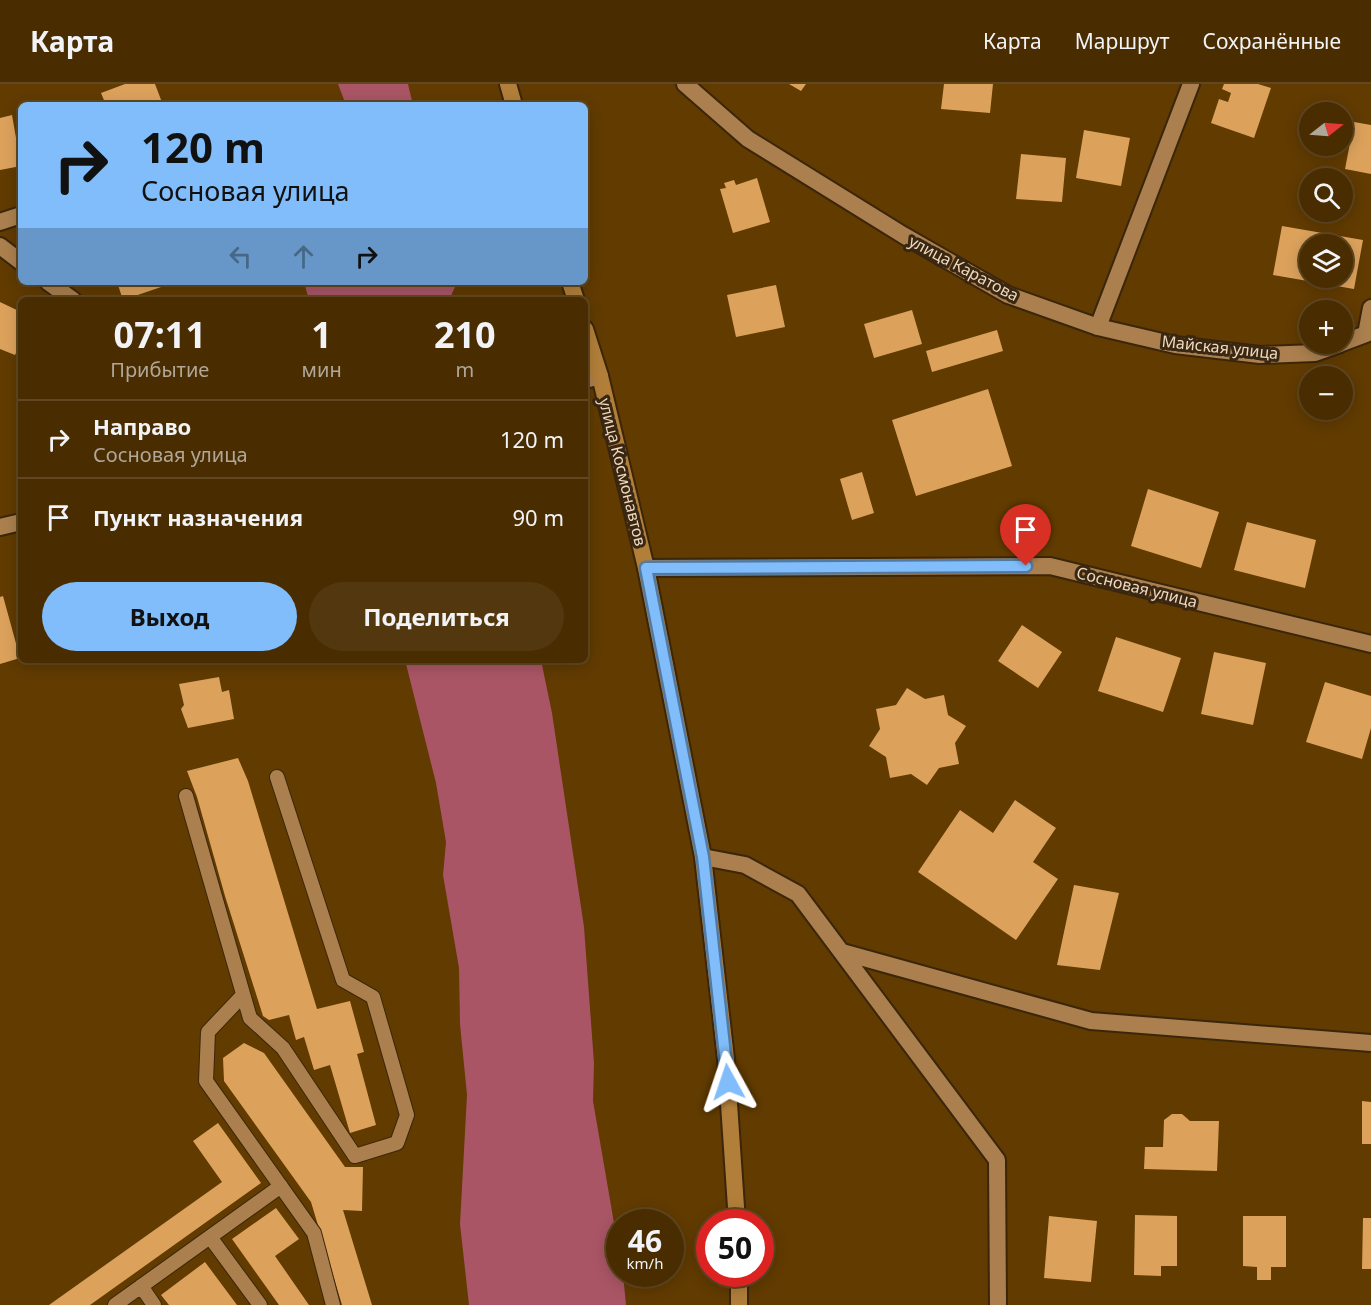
<!DOCTYPE html>
<html lang="ru">
<meta charset="utf-8">
<style>
:root{--surface:#492c00;--page:#53380f;--text:#f1f3f6;--muted:#b1a799;--line:#614822;--accent:#80bdfa}
body{margin:0;font-family:"Noto Sans",sans-serif;background:var(--page);color:var(--text);height:100vh;display:flex;flex-direction:column;font-size:22px;white-space:nowrap}
*{box-sizing:border-box;margin:0}
p{font-size:20px;color:var(--muted)}
.icon{flex:none;width:33px;height:33px;fill:none;stroke:currentColor;stroke-width:2;stroke-linecap:round;stroke-linejoin:round}
.map{position:relative;flex:1;overflow:hidden}
.side{position:absolute;left:18px;top:213px;width:570px;height:366px;display:flex;flex-direction:column;background:var(--surface);border-radius:9px;box-shadow:0 3px 15px #0003,0 0 0 2px var(--line)}
.side>*{flex:none}
.guide{position:absolute;left:18px;top:18px;width:570px;height:183px;border-radius:9px;box-shadow:0 3px 15px #0003,0 0 0 2px var(--line);background:#80bdfa;color:#111;overflow:hidden}
.needle{width:39px;rotate:73deg}
.controls{position:absolute;left:1299px;top:18px;display:grid;gap:12px}
.controls a{display:grid;place-items:center;width:54px;height:54px;border-radius:50%;background:var(--surface);box-shadow:0 3px 15px #0003,0 0 0 2px var(--line);font-size:30px}
.speed{position:absolute;left:606px;top:1125px;display:flex;gap:12px;font-size:30px;font-weight:700;text-align:center}
.speed>*{display:grid;place-content:center;width:78px;height:78px;border-radius:50%;background:var(--surface);box-shadow:0 3px 15px #0003,0 0 0 2px var(--line);line-height:1}
.speed small{font-size:15px;font-weight:400}
.speed .limit{border:9px solid #d22;background:#fff;color:#111}
.pin{position:absolute;display:grid;place-items:center;width:51px;height:51px;color:#fff;margin:-62px -26px;border-radius:50% 50% 50% 0;rotate:-45deg;box-shadow:0 0 6px #0007}
.pin .icon{rotate:45deg}
.me{position:absolute;width:66px;margin:-33px;rotate:355deg;stroke-linejoin:round;filter:drop-shadow(0 0 4px #0008)}
.turn{display:flex;align-items:center;gap:21px;height:126px;padding:0 24px;font-size:27px}
.turn .icon{width:78px;height:78px;stroke-width:2.5}
.turn b{display:block;font-size:42px;line-height:51px}
.lanes{display:flex;align-items:center;height:57px;padding:0 24px;background:#0003;justify-content:center;gap:30px;direction:ltr}
.lanes .off{opacity:.35}
.eta{display:flex;justify-content:space-evenly;align-items:center;height:102px;text-align:center}
.eta b{font-size:36px;font-weight:700;line-height:42px}
.cta{display:flex;gap:12px;margin-top:auto;padding:12px 24px}
.cta a{flex:1;height:69px;border-radius:36px;background:var(--accent);color:#111;font-size:24px;font-weight:700;line-height:69px;text-align:center}
.cta a+a{background:var(--page);color:var(--text)}
ul{padding:0;list-style:none}
li{display:flex;align-items:center;gap:18px;height:78px;padding:0 24px;border-top:2px solid var(--line)}
li div{flex:1}
li b{display:block;font-size:22px}
li em{font-style:normal}
header{display:flex;align-items:center;gap:36px;box-sizing:border-box;height:84px;padding:0 30px;background:var(--surface);border-bottom:2px solid var(--line)}
header strong{font-size:28px}
nav{display:flex;gap:33px;margin-inline-start:auto;font-size:21px}
.map>svg:first-child{display:block}
.forest{fill:#a95565}
.building{fill:#dca25c;fill-rule:evenodd}
.lines{fill:none;stroke-linecap:round;stroke-linejoin:round}
.service-casing{stroke:#3b260b;stroke-width:16}
.minor-casing{stroke:#3b260b;stroke-width:20}
.tertiary-casing{stroke:#3b260b;stroke-width:20}
.secondary-casing{stroke:#3b260b;stroke-width:20}
.service{stroke:#ab804e;stroke-width:14}
.minor{stroke:#ab804e;stroke-width:16}
.tertiary{stroke:#ab804e;stroke-width:16}
.secondary{stroke:#b27f3a;stroke-width:16}
.route-casing{stroke:#537ba2;stroke-width:15}
.route{stroke:#80bdfa;stroke-width:10}
.labels{text-anchor:middle;dominant-baseline:central;stroke-width:6;stroke-linejoin:round;paint-order:stroke}
.street-label{font-size:16px;fill:#efd8be;stroke:#392712}
</style>
<header>
<strong>Карта</strong>
<nav><a>Карта</a><a>Маршрут</a><a>Сохранённые</a></nav>
</header>
<div class="map">
<svg width="1371" height="1221" viewBox="0 0 1371 1221">
<rect width="100%" height="100%" fill="#613b00"/>
<!-- forest -->
<path class="forest" d="M 338,0 L 408,0 L 413,21 L 346,21 Z
M 304,198 L 455,198 L 455,203 L 449,216 L 309,216 Z
M 405,576 L 541,576 L 552,629 L 584,843 L 594,979 L 593,1017 L 619,1168 L 620,1190 L 623,1190 L 626,1221 L 469,1221 L 460,1140 L 467,1011 L 460,940 L 459,884 L 443,791 L 446,758 L 436,699 Z"/>
<!-- building -->
<path class="building" d="M 125,0 L 155,0 L 163,21 L 106,21 L 101,9 Z
M 789,0 L 806,0 L 801,7 Z
M 944,0 L 993,0 L 990,29 L 941,25 Z
M 1224,0 L 1258,0 L 1271,4 L 1254,54 L 1211,39 L 1219,15 L 1228,18 L 1231,9 L 1222,5 Z
M 12,31 L 21,82 L 0,86 L 0,34 Z
M 1354,38 L 1371,41 L 1371,90 L 1345,85 Z
M 1084,46 L 1130,54 L 1121,102 L 1076,94 Z
M 1021,70 L 1066,74 L 1062,118 L 1016,115 Z
M 757,94 L 770,138 L 733,149 L 720,105 L 726,104 L 724,99 L 734,96 L 736,101 Z
M 1282,142 L 1363,156 L 1354,205 L 1273,191 ZM 1310,160 L 1342,160 L 1342,194 L 1310,194 Z
M 117,198 L 165,198 L 167,201 L 123,216 Z
M 776,201 L 785,243 L 736,253 L 727,211 Z
M 0,218 L 21,228 L 21,240 L 18,248 L 21,250 L 21,259 L 15,271 L 0,265 Z
M 912,226 L 922,260 L 874,274 L 864,240 Z
M 997,246 L 1003,267 L 932,288 L 926,267 Z
M 988,305 L 1012,382 L 916,412 L 892,336 Z
M 862,388 L 874,429 L 852,436 L 840,395 Z
M 1148,405 L 1219,428 L 1201,484 L 1131,462 Z
M 1247,438 L 1316,456 L 1305,504 L 1234,486 Z
M 3,512 L 20,574 L 0,580 L 0,513 Z
M 1022,541 L 1062,568 L 1038,604 L 998,577 Z
M 1116,553 L 1181,574 L 1163,628 L 1098,607 Z
M 1214,568 L 1266,579 L 1253,641 L 1201,630 Z
M 219,593 L 222,608 L 229,606 L 234,635 L 188,644 L 181,625 L 184,621 L 179,600 Z
M 1325,598 L 1371,612 L 1371,644 L 1362,675 L 1306,658 Z
M 907,604 L 925,615 L 944,611 L 948,631 L 966,642 L 955,659 L 959,680 L 939,684 L 927,701 L 911,690 L 890,694 L 886,673 L 869,662 L 880,645 L 876,625 L 896,621 Z
M 238,674 L 248,697 L 317,925 L 350,917 L 364,968 L 357,970 L 376,1041 L 350,1049 L 330,981 L 314,986 L 304,953 L 296,956 L 289,931 L 269,936 L 263,932 L 225,812 L 197,713 L 187,687 Z
M 1015,716 L 1056,744 L 1033,778 L 1058,795 L 1016,856 L 918,788 L 960,726 L 993,749 Z
M 1074,801 L 1119,809 L 1100,886 L 1057,881 Z
M 244,959 L 264,969 L 345,1083 L 363,1083 L 362,1127 L 343,1126 L 372,1221 L 342,1221 L 311,1118 L 224,997 L 223,974 Z
M 1362,1017 L 1371,1018 L 1371,1060 L 1362,1060 Z
M 1172,1030 L 1182,1030 L 1190,1037 L 1219,1037 L 1217,1087 L 1144,1085 L 1145,1063 L 1163,1063 L 1164,1036 Z
M 218,1039 L 261,1099 L 90,1221 L 49,1221 L 222,1098 L 193,1057 Z
M 276,1124 L 299,1155 L 275,1172 L 309,1221 L 279,1221 L 232,1155 Z
M 1135,1131 L 1177,1132 L 1177,1182 L 1161,1182 L 1161,1192 L 1134,1191 Z
M 1049,1132 L 1097,1137 L 1091,1198 L 1044,1194 Z
M 1243,1132 L 1286,1132 L 1286,1183 L 1271,1183 L 1271,1196 L 1257,1196 L 1257,1183 L 1243,1182 Z
M 1363,1134 L 1371,1134 L 1371,1185 L 1362,1185 Z
M 205,1178 L 237,1221 L 169,1221 L 161,1211 Z"/>
<g class="lines">
<defs>
<path id="service" d="M 186,712 L 250,934 L 283,964 L 355,1072 L 397,1059 L 407,1031 L 373,913 L 343,896 L 277,693
M 243,911 L 208,948 L 206,997 L 314,1149 L 333,1221
M 210,1153 L 260,1221
M 141,1202 L 154,1221
M 115,1221 L 281,1102"/>
<path id="minor" d="M 0,138 L 21,131
M 0,162 L 21,178
M 48,198 L 73,216
M 1098,243 L 1175,261 L 1260,271 L 1315,269 L 1340,260
M 1342,259 L 1366,250 L 1371,224
M 585,296 L 600,292
M 0,443 L 21,438
M 646,484 L 1050,482 L 1371,560
M 703,773 L 745,781 L 798,810 L 997,1076 L 998,1221
M 842,868 L 1091,937 L 1371,959"/>
<path id="tertiary" d="M 685,0 L 748,55 L 903,151 L 1008,211 L 1098,243 L 1191,0"/>
<path id="secondary" d="M 508,0 L 514,21
M 570,198 L 576,216
M 585,245 L 600,292 L 646,484 L 703,773 L 726,975 L 737,1138
M 739,1190 L 739,1221"/>
</defs>
<!-- service casing -->
<use href="#service" class="service-casing"/>
<!-- minor casing -->
<use href="#minor" class="minor-casing"/>
<!-- tertiary casing -->
<use href="#tertiary" class="tertiary-casing"/>
<!-- secondary casing -->
<use href="#secondary" class="secondary-casing"/>
<!-- service -->
<use href="#service" class="service"/>
<!-- minor -->
<use href="#minor" class="minor"/>
<!-- tertiary -->
<use href="#tertiary" class="tertiary"/>
<!-- secondary -->
<use href="#secondary" class="secondary"/>
</g>
<g class="lines">
<defs>
<path id="route" d="M 728,998 L 703,773 L 646,484 L 1026,482"/>
</defs>
<!-- route casing -->
<use href="#route" class="route-casing"/>
<!-- route -->
<use href="#route" class="route"/>
</g>
<g class="labels">
<!-- street labels -->
<g class="street-label">
<text transform="translate(964 184) rotate(28)">улица Каратова</text>
<text transform="translate(1220 263) rotate(6)">Майская улица</text>
<text transform="translate(623 388) rotate(76)">улица Космонавтов</text>
<text transform="translate(1137 503) rotate(14)">Сосновая улица</text>
</g>
</g>
</svg>
<div class="controls">
<a><svg class="needle" viewBox="-14 -14 28 28"><path d="M0-13l5 13h-10z" fill="#e53935"/><path d="M0 13l5-13h-10z" fill="#b1a799"/></svg></a>
<a><svg class="icon" aria-label="search" viewBox="0 0 24 24"><circle cx="10" cy="10" r="6"/><path d="M15 15l6 6"/></svg></a>
<a><svg class="icon" aria-label="layers" viewBox="0 0 24 24"><path d="M12 4l9 5-9 5-9-5zM3 14l9 5 9-5"/></svg></a>
<a>+</a>
<a>−</a>
</div>
<div class="speed"><div>46<small>km/h</small></div><div class="limit">50</div></div>
<div class="pin" style="left:1026px;top:482px;background:#d93025"><svg class="icon" aria-label="arrive" viewBox="0 0 24 24"><path d="M6 21V4h12l-3 4 3 4H6"/></svg></div>
<svg class="me" style="left:728px;top:998px" viewBox="-20 -20 40 40"><path d="M0-17L14 15 0 8-14 15z" fill="#80bdfa" stroke="#fff" stroke-width="4"/></svg>
<div class="guide">
<div class="turn"><svg class="icon" aria-label="right" viewBox="0 0 24 24"><path d="M7 20v-9h11M14 6l5 5-5 5"/></svg><div><b>120 m</b>Сосновая улица</div></div>
<div class="lanes"><svg class="icon off" aria-label="left" viewBox="0 0 24 24"><path d="M17 20v-9H6M10 6l-5 5 5 5"/></svg><svg class="icon off" aria-label="ahead" viewBox="0 0 24 24"><path d="M12 20V5M6 11l6-6 6 6"/></svg><svg class="icon" aria-label="right" viewBox="0 0 24 24"><path d="M7 20v-9h11M14 6l5 5-5 5"/></svg></div>
</div>
<section class="side">
<div class="eta">
<div><b>07:11</b><p>Прибытие</p></div>
<div><b>1</b><p>мин</p></div>
<div><b>210</b><p>m</p></div>
</div>
<ul>
<li><svg class="icon" aria-label="right" viewBox="0 0 24 24"><path d="M7 20v-9h11M14 6l5 5-5 5"/></svg><div><b>Направо</b><p>Сосновая улица</p></div><em>120 m</em></li>
<li><svg class="icon" aria-label="arrive" viewBox="0 0 24 24"><path d="M6 21V4h12l-3 4 3 4H6"/></svg><div><b>Пункт назначения</b></div><em>90 m</em></li>
</ul>
<div class="cta"><a>Выход</a><a>Поделиться</a></div>
</section>
</div>
